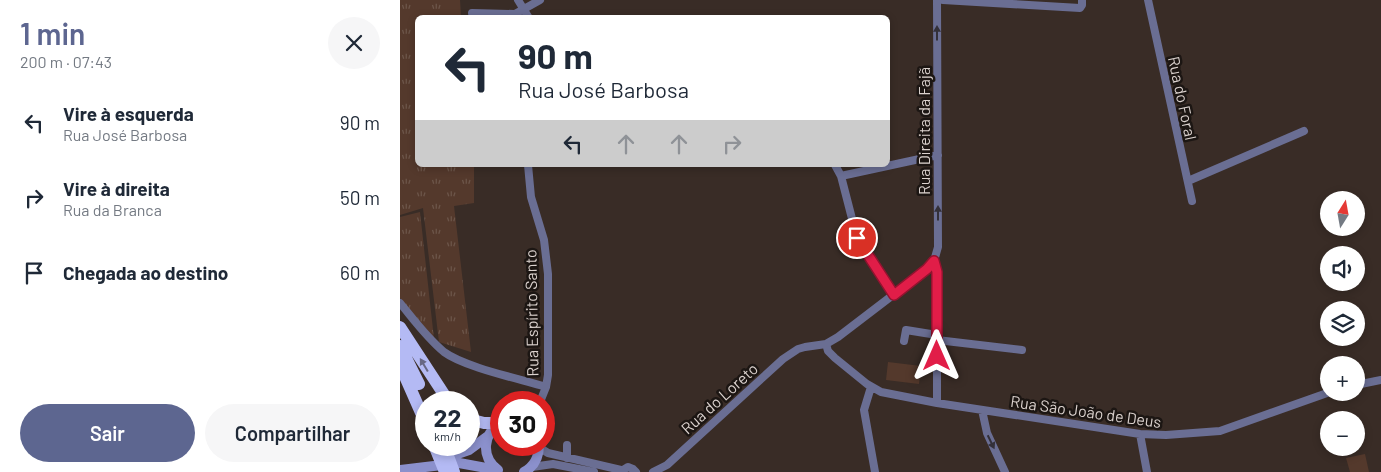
<!DOCTYPE html>
<html lang="pt">
<meta charset="utf-8">
<style>
:root{--surface:#fff;--page:#f6f6f7;--text:#1f2937;--muted:#747a83;--accent:#5d6690}
body{margin:0;font-family:Barlow,sans-serif;background:var(--page);color:var(--text);height:100vh;display:flex;flex-direction:column;font-size:19px;white-space:nowrap}
*{box-sizing:border-box;margin:0}
p{font-size:16px;color:var(--muted)}
.icon{flex:none;width:28px;height:28px;fill:none;stroke:currentColor;stroke-width:2;stroke-linecap:round;stroke-linejoin:round}
.map{position:relative;flex:1;overflow:hidden}
.panel{display:flex;flex-direction:column;background:var(--surface);width:400px}
.panel>*{flex:none}
.banner{position:absolute;left:15px;top:15px;width:475px;height:152px;border-radius:8px;box-shadow:0 2px 8px #0003;background:#fff;color:var(--text);overflow:hidden}
.needle{width:32px;rotate:11deg}
.tools{position:absolute;left:920px;top:191px;display:grid;gap:10px}
.tools a{display:grid;place-items:center;width:45px;height:45px;border-radius:50%;background:var(--surface);box-shadow:0 2px 8px #0003;font-size:25px}
.speed{position:absolute;left:15px;top:391px;display:flex;gap:10px;font-size:25px;font-weight:700;text-align:center}
.speed>*{display:grid;place-content:center;width:65px;height:65px;border-radius:50%;background:var(--surface);box-shadow:0 2px 8px #0003;line-height:1}
.speed small{font-size:12px;font-weight:400}
.speed .limit{border:8px solid #d22;background:#fff;color:#111}
.pin{position:absolute;display:grid;place-items:center;width:42px;height:42px;color:#fff;margin:-21px;border:2px solid #fff;border-radius:50%;box-shadow:0 1px 5px #0007}
.me{position:absolute;width:55px;margin:-28px;rotate:0deg;stroke-linejoin:round;filter:drop-shadow(0 0 4px #0008)}
.turn{display:flex;align-items:center;gap:18px;height:105px;padding:0 20px;font-size:22px}
.turn .icon{width:65px;height:65px;stroke-width:2.5}
.turn b{display:block;font-size:35px;line-height:42px}
.lanes{display:flex;align-items:center;height:48px;padding:0 20px;background:#0003;justify-content:center;gap:25px;direction:ltr}
.lanes .off{opacity:.35}
.round{display:grid;place-items:center;flex:none;width:52px;height:52px;border-radius:26px;background:var(--page)}
.overview{display:flex;align-items:center;justify-content:space-between;height:85px;padding:0 20px}
h1{font-size:30px;font-weight:600;line-height:38px;color:var(--accent)}
.cta{display:flex;gap:10px;margin-top:auto;padding:10px 20px}
.cta a{flex:1;height:58px;border-radius:30px;background:var(--accent);color:#fff;font-size:20px;font-weight:600;line-height:58px;text-align:center}
.cta a+a{background:var(--page);color:var(--text)}
ul{padding:0;list-style:none}
li{display:flex;align-items:center;gap:15px;height:75px;padding:0 20px}
li div{flex:1}
li b{display:block;font-size:19px}
li em{font-style:normal}
main{display:flex;flex:1;min-height:0}
.map>svg:first-child{display:block}
.grass{fill:url(#grass-tufts)}
.park{fill:#54392c}
.lines{fill:none;stroke-linecap:round;stroke-linejoin:round}
.minor{stroke:#6a6e93;stroke-width:8}
.secondary{stroke:#8b90cc;stroke-width:10}
.trunk{stroke:#b4baf4;stroke-width:12}
.oneway{fill:#333039}
.oneway2{fill:#686884}
.route-casing{stroke:#92132f;stroke-width:12}
.route{stroke:#e11d48;stroke-width:9}
.labels{text-anchor:middle;dominant-baseline:central;stroke-width:5;stroke-linejoin:round;paint-order:stroke}
.street-label{font-size:16px;fill:#dbd2ce;stroke:#1c1613}
</style>
<main>
<section class="panel">
<div class="overview"><div><h1>1 min</h1><p>200 m · 07:43</p></div><a class="round"><svg class="icon" aria-label="close" viewBox="0 0 24 24"><path d="M6 6l12 12M18 6L6 18"/></svg></a></div>
<ul>
<li><svg class="icon" aria-label="left" viewBox="0 0 24 24"><path d="M17 20v-9H6M10 6l-5 5 5 5"/></svg><div><b>Vire à esquerda</b><p>Rua José Barbosa</p></div><em>90 m</em></li>
<li><svg class="icon" aria-label="right" viewBox="0 0 24 24"><path d="M7 20v-9h11M14 6l5 5-5 5"/></svg><div><b>Vire à direita</b><p>Rua da Branca</p></div><em>50 m</em></li>
<li><svg class="icon" aria-label="arrive" viewBox="0 0 24 24"><path d="M6 21V4h12l-3 4 3 4H6"/></svg><div><b>Chegada ao destino</b></div><em>60 m</em></li>
</ul>
<div class="cta"><a>Sair</a><a>Compartilhar</a></div>
</section>
<div class="map">
<svg width="981" height="472" viewBox="0 0 981 472">
<defs>
<pattern id="grass-tufts" width="24" height="20" patternUnits="userSpaceOnUse" patternTransform="scale(1.25)"><rect width="24" height="20" fill="#54392c"/><path d="M3 7l-1-3M5 7V3M7 7l1-3M15 17l-1-3M17 17v-4M19 17l1-3" fill="none" stroke="#6c5549"/></pattern>
</defs>
<rect width="100%" height="100%" fill="#392c26"/>
<!-- grass -->
<path class="grass" d="M 0,0 L 60,0 L 61,17 L 18,18 L 18,165 L 74,165 L 74,203 L 54,206 L 71,352 L 39,342 L 23,208 L 0,215 Z
M 20,212 L 34,339 L 0,298 L 0,217 Z"/>
<!-- park -->
<path class="park" d="M 488,362 L 521,366 L 519,384 L 486,380 Z
M 965,454 L 969,472 L 950,472 L 946,458 Z"/>
<g class="lines">
<!-- minor -->
<path class="minor" d="M 118,0 L 129,18
M 543,0 L 680,8 L 682,5 L 682,0
M 748,0 L 792,201
M 72,13 L 115,14 L 140,0
M 128,165 L 131,197 L 144,240 L 148,274 L 148,375 L 146,387 L 140,402
M 435,165 L 441,176 L 538,155
M 441,176 L 457,238 L 494,295
M 788,181 L 904,131
M 534,261 L 537,272 L 537,403
M 0,303 C 14,320 27,338 44,352 C 64,367 120,379 146,387
M 537,340 L 622,350
M 504,341 L 506,330 L 537,335
M 426,344 L 428,351 L 435,358 L 467,384 L 481,392 L 537,403 L 740,434 L 766,435 L 820,431 L 930,392
M 956,385 L 981,380
M 471,387 L 464,410 L 475,472
M 582,410 L 587,433 L 605,472
M 740,434 L 747,472
M 140,448 L 148,453 L 221,470
M 167,458 L 167,445
M 132,467 L 153,464 L 194,472
M 220,472 L 228,467 L 233,469 L 236,472
M 253,472 L 267,465 L 383,359 L 398,349 L 405,347 L 426,344 L 438,337 L 527,269 L 534,261 L 538,247 L 537,0"/>
<!-- secondary -->
<path class="secondary" d="M 43,459 L 69,450 L 88,436
M 0,470 L 59,463 L 97,470
M 98,470 C 81,457 82,434 101,423
M 124,472 C 135,466 139,457 139,445"/>
<!-- trunk -->
<path class="trunk" d="M 0,327 L 49,402
M 0,346 L 19,384
M 0,365 L 26,424
M 69,419 L 84,423 L 101,423
M 34,445 L 45,472
M 44,445 L 54,472"/>
</g>
<!-- one-way arrows -->
<defs><path id="oneway-solid" d="M-6-.8H1V-3.2L6.5 0L1 3.2V.8H-6Z" transform="scale(1.25)"/></defs>
<g class="oneway">
<use href="#oneway-solid" transform="translate(537 33) rotate(-90)"/>
<use href="#oneway-solid" transform="translate(538 213) rotate(-90)"/>
<use href="#oneway-solid" transform="translate(591 442) rotate(64)"/>
</g>
<use class="oneway2" href="#oneway-solid" transform="translate(24 365) rotate(-121)"/>
<g class="lines">
<defs>
<path id="route" d="M 457,238 L 494,295 L 527,269 L 534,261 L 537,272 L 537,356"/>
</defs>
<!-- route casing -->
<use href="#route" class="route-casing"/>
<!-- route -->
<use href="#route" class="route"/>
</g>
<g class="labels">
<!-- street labels -->
<g class="street-label">
<text transform="translate(783 98) rotate(78)">Rua do Foral</text>
<text transform="translate(523 131) rotate(-90)">Rua Direita da Fajã</text>
<text transform="translate(131 313) rotate(-91)">Rua Espírito Santo</text>
<text transform="translate(319 398) rotate(-42)">Rua do Loreto</text>
<text transform="translate(686 411) rotate(8)">Rua São João de Deus</text>
</g>
</g>
</svg>
<div class="tools">
<a><svg class="needle" viewBox="-14 -14 28 28"><path d="M0-13l5 13h-10z" fill="#e53935"/><path d="M0 13l5-13h-10z" fill="#747a83"/></svg></a>
<a><svg class="icon" aria-label="sound" viewBox="0 0 24 24"><path d="M4 9h4l5-4v14l-5-4H4zM17 9q2 3 0 6"/></svg></a>
<a><svg class="icon" aria-label="layers" viewBox="0 0 24 24"><path d="M12 4l9 5-9 5-9-5zM3 14l9 5 9-5"/></svg></a>
<a>+</a>
<a>−</a>
</div>
<div class="speed"><div>22<small>km/h</small></div><div class="limit">30</div></div>
<div class="pin" style="left:457px;top:238px;background:#d93025"><svg class="icon" aria-label="arrive" viewBox="0 0 24 24"><path d="M6 21V4h12l-3 4 3 4H6"/></svg></div>
<svg class="me" style="left:537px;top:356px" viewBox="-20 -20 40 40"><path d="M0-17L14 15 0 8-14 15z" fill="#e11d48" stroke="#fff" stroke-width="4"/></svg>
<div class="banner">
<div class="turn"><svg class="icon" aria-label="left" viewBox="0 0 24 24"><path d="M17 20v-9H6M10 6l-5 5 5 5"/></svg><div><b>90 m</b>Rua José Barbosa</div></div>
<div class="lanes"><svg class="icon" aria-label="left" viewBox="0 0 24 24"><path d="M17 20v-9H6M10 6l-5 5 5 5"/></svg><svg class="icon off" aria-label="ahead" viewBox="0 0 24 24"><path d="M12 20V5M6 11l6-6 6 6"/></svg><svg class="icon off" aria-label="ahead" viewBox="0 0 24 24"><path d="M12 20V5M6 11l6-6 6 6"/></svg><svg class="icon off" aria-label="right" viewBox="0 0 24 24"><path d="M7 20v-9h11M14 6l5 5-5 5"/></svg></div>
</div>
</div>
</main>
